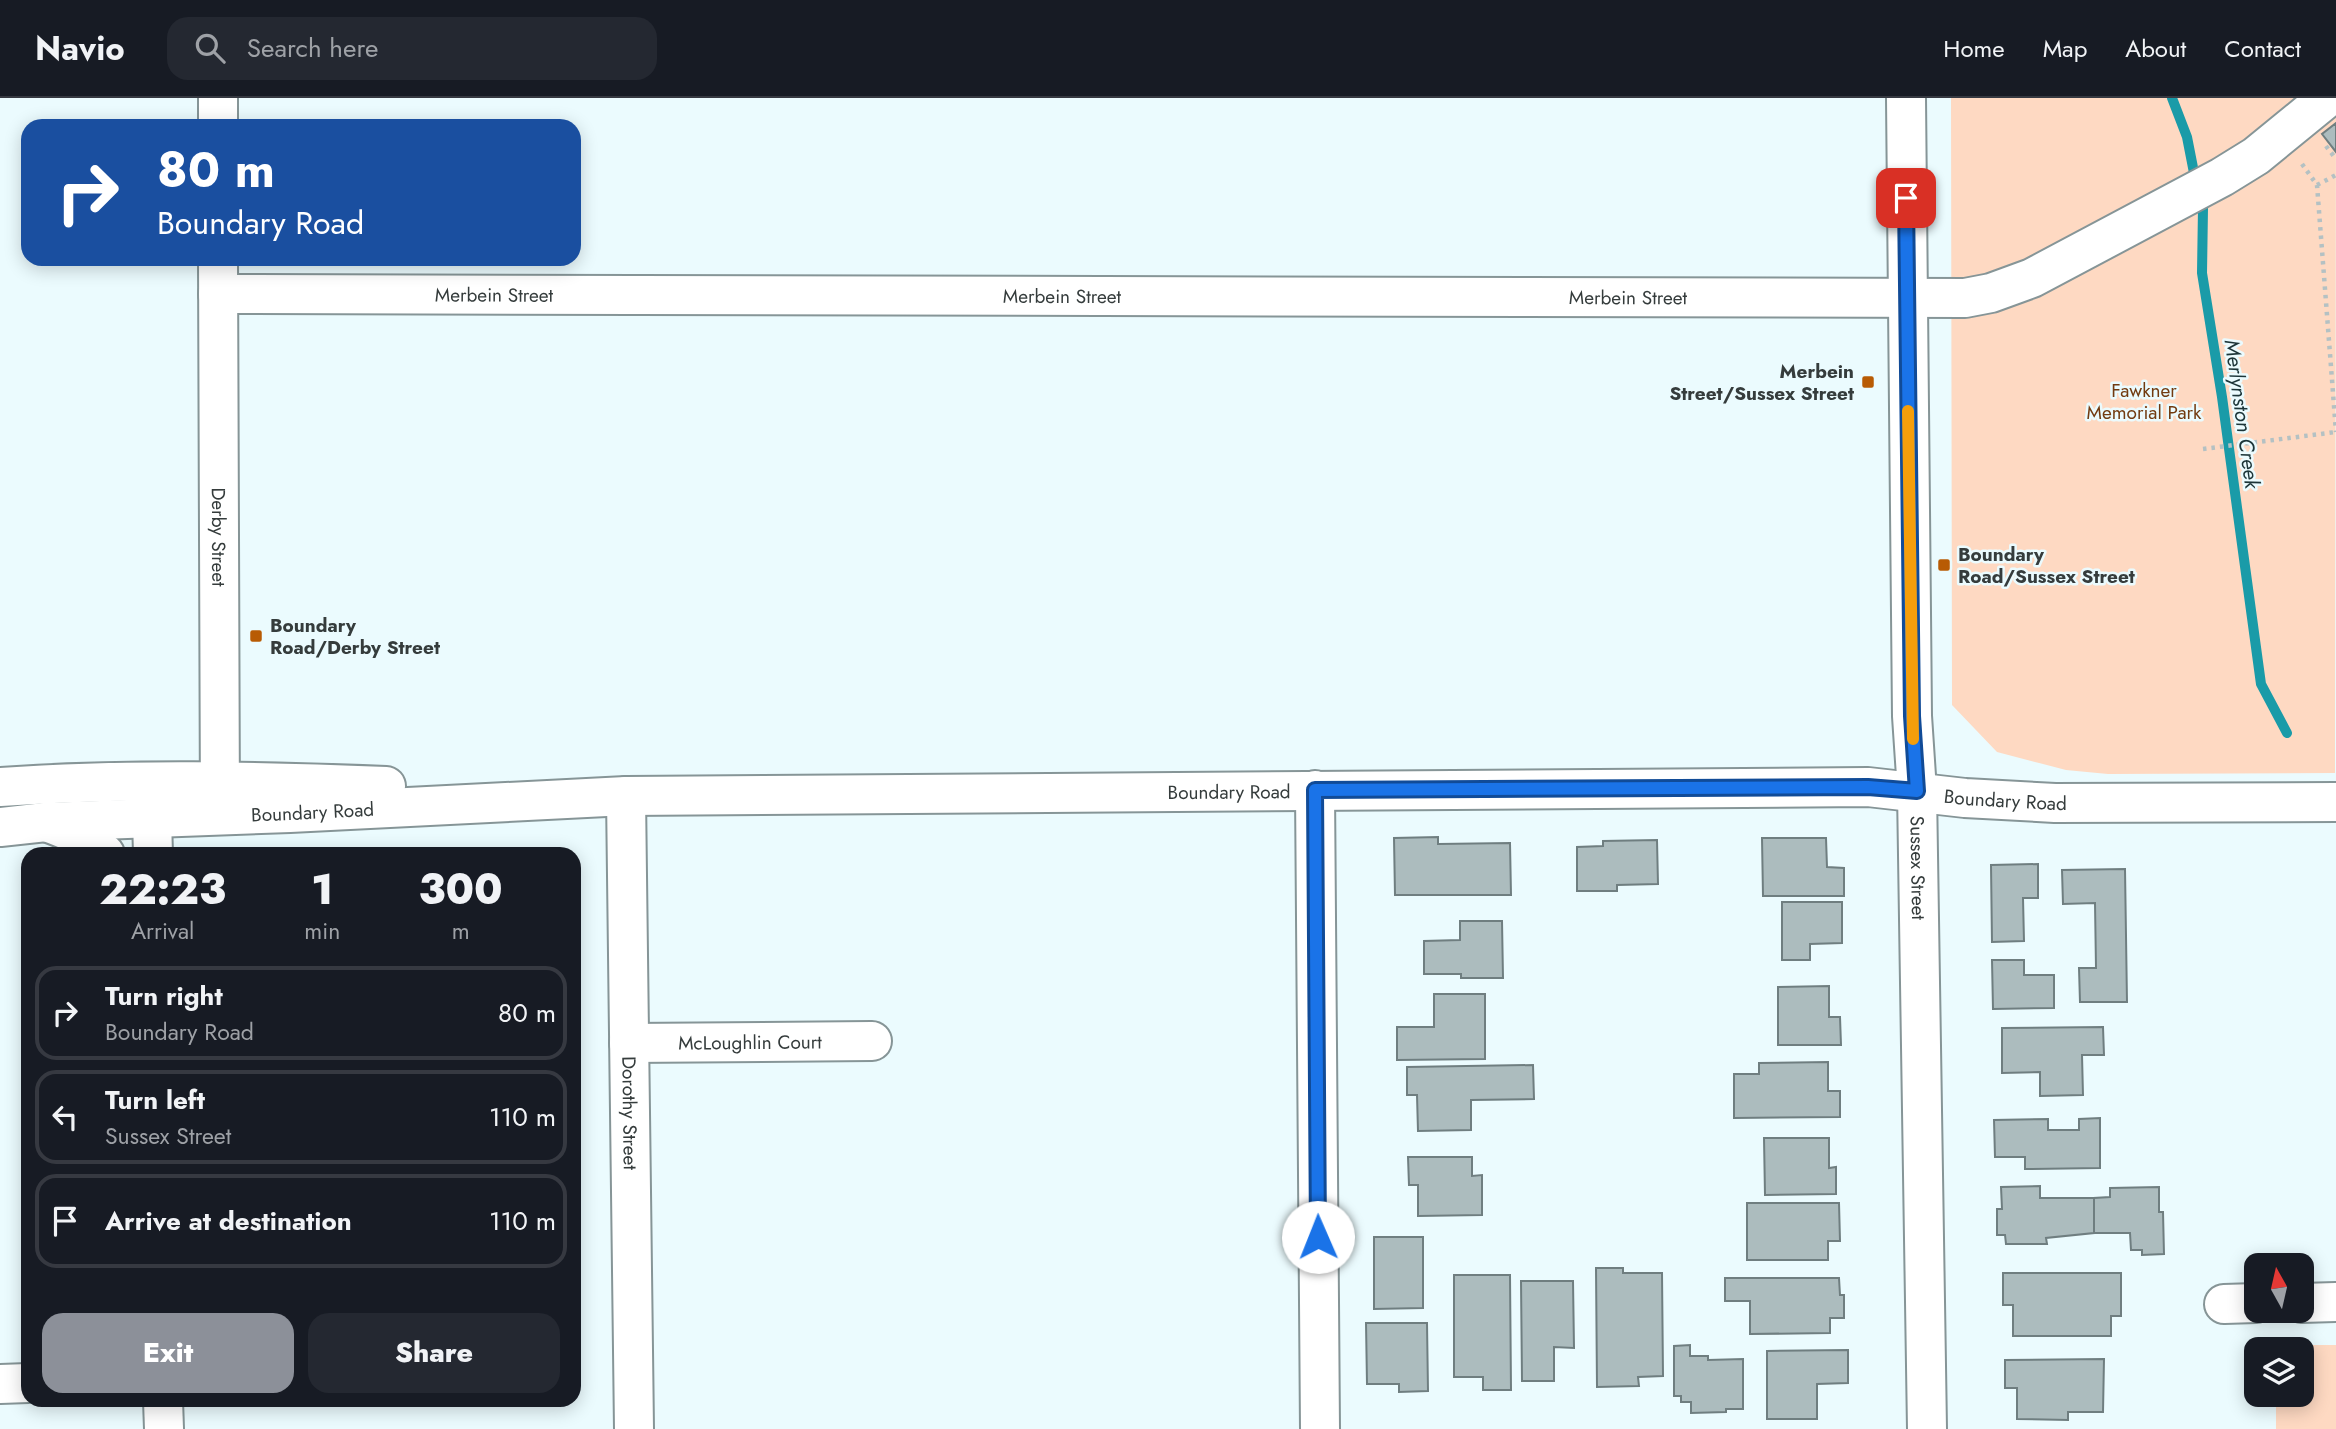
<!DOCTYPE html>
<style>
:root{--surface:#171b24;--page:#242831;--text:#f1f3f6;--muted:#9ea1a6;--line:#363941;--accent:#8c9099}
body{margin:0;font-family:Jost,sans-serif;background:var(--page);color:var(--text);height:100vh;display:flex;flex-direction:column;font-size:26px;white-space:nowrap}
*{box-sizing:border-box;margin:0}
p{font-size:23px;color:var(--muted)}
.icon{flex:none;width:38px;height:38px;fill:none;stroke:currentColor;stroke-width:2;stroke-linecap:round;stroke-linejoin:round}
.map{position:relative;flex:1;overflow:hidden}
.side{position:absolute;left:21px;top:749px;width:560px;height:560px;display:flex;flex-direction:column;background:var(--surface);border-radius:21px;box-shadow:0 4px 18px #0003}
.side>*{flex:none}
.top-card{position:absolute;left:21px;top:21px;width:560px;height:147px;border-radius:21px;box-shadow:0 4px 18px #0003;background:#1a4fa0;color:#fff;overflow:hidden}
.needle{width:46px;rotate:352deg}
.tools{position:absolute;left:2244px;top:1155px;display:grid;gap:14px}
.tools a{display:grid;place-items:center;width:70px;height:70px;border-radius:14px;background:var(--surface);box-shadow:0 4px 18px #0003;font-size:35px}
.pin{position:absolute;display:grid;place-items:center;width:60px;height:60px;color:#fff;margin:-30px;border-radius:14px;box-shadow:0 4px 10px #0006}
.me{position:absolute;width:77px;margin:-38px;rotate:359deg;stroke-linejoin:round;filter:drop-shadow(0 0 5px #0008)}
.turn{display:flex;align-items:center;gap:24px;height:147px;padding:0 21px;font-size:32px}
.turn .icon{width:91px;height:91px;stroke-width:2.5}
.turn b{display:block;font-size:49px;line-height:60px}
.eta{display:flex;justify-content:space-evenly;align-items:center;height:119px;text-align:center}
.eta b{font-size:42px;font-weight:800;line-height:49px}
.action{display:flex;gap:14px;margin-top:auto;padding:14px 21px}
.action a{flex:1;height:80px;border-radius:21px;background:var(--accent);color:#fff;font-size:28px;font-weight:800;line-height:80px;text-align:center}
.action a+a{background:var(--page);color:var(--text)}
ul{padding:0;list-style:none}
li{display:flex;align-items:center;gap:21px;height:94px;margin:0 14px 10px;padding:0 7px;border:4px solid var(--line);border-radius:21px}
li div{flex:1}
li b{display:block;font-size:26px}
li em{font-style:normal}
header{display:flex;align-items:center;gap:42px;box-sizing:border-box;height:98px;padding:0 35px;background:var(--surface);border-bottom:2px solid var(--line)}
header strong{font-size:33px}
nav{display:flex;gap:38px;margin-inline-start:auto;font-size:24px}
.search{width:490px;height:63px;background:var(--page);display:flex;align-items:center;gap:18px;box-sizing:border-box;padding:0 24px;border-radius:21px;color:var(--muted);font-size:26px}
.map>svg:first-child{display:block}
.green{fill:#fed9c2}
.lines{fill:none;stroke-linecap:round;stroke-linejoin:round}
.stream{stroke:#1a9ba8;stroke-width:10}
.building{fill:#acbcbe;stroke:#6f7e80;stroke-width:2}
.minor-casing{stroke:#869597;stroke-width:42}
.major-casing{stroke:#869597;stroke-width:42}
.path{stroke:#b4c1c3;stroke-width:4.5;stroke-dasharray:3.5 5;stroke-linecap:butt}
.minor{stroke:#fff;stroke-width:38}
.major{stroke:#fff;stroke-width:38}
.route-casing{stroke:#114b97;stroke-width:18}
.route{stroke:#1a73e8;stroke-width:12}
.slow{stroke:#f59e0b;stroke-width:12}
.poi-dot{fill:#b85b04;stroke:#ebfbfe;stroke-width:2.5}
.labels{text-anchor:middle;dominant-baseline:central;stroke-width:5;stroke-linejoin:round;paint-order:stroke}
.street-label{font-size:19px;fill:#353c3c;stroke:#ebfbfe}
.poi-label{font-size:19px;font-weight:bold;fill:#353c3c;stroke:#ebfbfe;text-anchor:start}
.park-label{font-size:19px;fill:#723b10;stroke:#ebfbfe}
.water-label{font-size:21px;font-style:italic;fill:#1c3538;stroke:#ebfbfe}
</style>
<header>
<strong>Navio</strong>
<div class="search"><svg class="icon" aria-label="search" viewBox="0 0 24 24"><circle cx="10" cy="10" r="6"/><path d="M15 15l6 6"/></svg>Search here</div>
<nav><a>Home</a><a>Map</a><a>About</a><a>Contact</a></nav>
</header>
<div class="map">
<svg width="2336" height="1331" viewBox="0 0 2336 1331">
<rect width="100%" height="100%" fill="#ebfbfe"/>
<!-- green -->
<path class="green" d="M 1951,0 L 2336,0 L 2335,675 L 2108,676 L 2066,672 L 1997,654 L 1952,607 Z
M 2275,1247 L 2336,1247 L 2336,1331 L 2276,1331 L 2276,1297 L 2301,1297 L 2301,1251 L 2275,1251 Z"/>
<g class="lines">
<!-- stream -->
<path class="stream" d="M 2172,0 L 2187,39 L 2196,85
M 2200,100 L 2203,110 L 2202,175 L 2222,299 L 2261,586 L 2287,635"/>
</g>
<!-- building -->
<path class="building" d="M 2336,25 L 2336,54 L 2322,36 Z
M 1438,739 L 1438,746 L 1510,745 L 1511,797 L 1395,797 L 1394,740 Z
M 1762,740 L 1826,740 L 1827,769 L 1844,770 L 1844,798 L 1763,798 Z
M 1657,742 L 1658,786 L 1617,787 L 1617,793 L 1577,793 L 1577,749 L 1603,748 L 1603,743 Z
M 2038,766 L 2038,800 L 2023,800 L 2024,843 L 1992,844 L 1991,767 Z
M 2125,771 L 2127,904 L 2080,904 L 2079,870 L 2096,870 L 2095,805 L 2063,806 L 2062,772 Z
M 1782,804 L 1842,804 L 1842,845 L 1810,846 L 1810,862 L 1782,862 Z
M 1460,823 L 1502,823 L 1503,880 L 1461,880 L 1461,876 L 1424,876 L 1424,843 L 1460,842 Z
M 1992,862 L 2024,862 L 2024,877 L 2054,877 L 2054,910 L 1993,911 Z
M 1829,888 L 1829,919 L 1840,919 L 1841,947 L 1778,947 L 1778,889 Z
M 1434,896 L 1485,896 L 1485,961 L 1397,962 L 1397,929 L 1434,929 Z
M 2103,929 L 2104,957 L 2082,957 L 2083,997 L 2040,998 L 2040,974 L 2002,975 L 2002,930 Z
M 1828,964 L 1828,993 L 1840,993 L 1840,1019 L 1734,1020 L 1734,976 L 1759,976 L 1759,965 Z
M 1533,967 L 1534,1001 L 1471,1002 L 1471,1032 L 1418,1033 L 1417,997 L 1407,997 L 1407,969 Z
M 2100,1020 L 2100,1070 L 2025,1071 L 2025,1059 L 1995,1059 L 1994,1022 L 2048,1021 L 2048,1032 L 2079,1032 L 2079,1021 Z
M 1764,1040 L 1829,1040 L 1829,1070 L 1836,1069 L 1836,1096 L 1765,1097 Z
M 1408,1059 L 1472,1059 L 1472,1078 L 1482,1077 L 1482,1117 L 1418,1118 L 1418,1087 L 1409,1087 Z
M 2040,1088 L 2040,1100 L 2094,1100 L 2094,1135 L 2046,1140 L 2047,1146 L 2006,1146 L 2005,1137 L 1997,1137 L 1997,1111 L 2002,1111 L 2001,1089 Z
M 2159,1089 L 2159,1114 L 2163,1114 L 2164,1156 L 2142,1157 L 2142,1152 L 2131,1152 L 2130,1135 L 2094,1135 L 2094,1100 L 2110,1099 L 2110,1090 Z
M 1747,1105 L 1839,1105 L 1840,1143 L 1828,1143 L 1828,1162 L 1747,1162 Z
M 1374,1139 L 1423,1139 L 1423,1210 L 1374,1211 Z
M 1596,1170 L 1623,1170 L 1623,1175 L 1662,1175 L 1663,1278 L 1638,1279 L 1639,1288 L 1597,1289 Z
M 2003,1175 L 2121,1175 L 2121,1218 L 2111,1218 L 2111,1238 L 2013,1238 L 2013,1207 L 2003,1207 Z
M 1454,1177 L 1510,1177 L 1511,1292 L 1483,1292 L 1483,1279 L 1454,1279 Z
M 1725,1180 L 1839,1180 L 1840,1197 L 1844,1197 L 1844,1220 L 1830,1220 L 1830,1235 L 1750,1236 L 1750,1203 L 1725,1203 Z
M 1521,1183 L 1573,1183 L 1574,1250 L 1554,1249 L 1554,1283 L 1522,1283 Z
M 1366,1225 L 1427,1225 L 1428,1293 L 1399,1294 L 1399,1286 L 1367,1286 Z
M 1690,1247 L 1690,1258 L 1708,1258 L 1708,1262 L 1743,1261 L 1743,1311 L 1726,1311 L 1726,1314 L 1691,1315 L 1691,1304 L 1681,1304 L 1681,1298 L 1674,1298 L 1674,1248 Z
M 1848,1252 L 1848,1285 L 1817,1286 L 1817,1321 L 1767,1321 L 1767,1253 Z
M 2104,1261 L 2103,1314 L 2068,1314 L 2068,1322 L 2017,1321 L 2017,1290 L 2005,1290 L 2005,1262 Z"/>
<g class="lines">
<defs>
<g id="minor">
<path d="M 218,0 L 218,28"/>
<path id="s1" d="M 1906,0 L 1912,618 L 1917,693 L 1927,1331"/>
<path id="s2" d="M 218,161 L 220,716"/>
<path id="s3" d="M 218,196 L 1965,200 L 1991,195 L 2032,180 L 2222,79 L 2256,58 L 2327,0"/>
<path d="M 151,687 L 153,756"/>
<path d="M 1315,692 L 1320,1331"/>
<path id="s4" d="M 626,698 L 634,1331"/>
<path d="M 46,724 C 68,732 87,740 105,756"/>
<path id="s5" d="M 629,945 L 872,943"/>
<path d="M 2301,1205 L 2336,1204"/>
<path d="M 2224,1206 L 2256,1205"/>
<path d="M 0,1286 L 28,1285"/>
<path d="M 163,1302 L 164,1331"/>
</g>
<g id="major">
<path d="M 0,689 C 128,680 258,683 386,688"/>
<path id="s6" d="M 0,729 L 46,724 L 290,715 L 626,698 L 1868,689 L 1965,700 L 2055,705 L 2336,704"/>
</g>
</defs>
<!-- minor casing -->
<use href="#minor" class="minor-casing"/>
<!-- major casing -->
<use href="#major" class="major-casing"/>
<!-- path -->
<path class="path" d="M 2326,48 L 2336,61
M 2302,66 L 2317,87 L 2336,334
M 2317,87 L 2336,77
M 2203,351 L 2336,334"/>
<!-- minor -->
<use href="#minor" class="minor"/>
<!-- major -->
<use href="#major" class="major"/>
</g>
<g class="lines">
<defs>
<path id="route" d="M 1318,1139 L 1315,692 L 1868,689 L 1917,693 L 1912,618 L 1906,100"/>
</defs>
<!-- route casing -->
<use href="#route" class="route-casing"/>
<!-- route -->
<use href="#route" class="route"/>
<!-- slow -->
<path class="slow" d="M 1908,313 L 1913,641"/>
</g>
<!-- markers -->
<g class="poi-dot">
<rect x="1861" y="277" width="14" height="14" rx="3.5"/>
<rect x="1937" y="460" width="14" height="14" rx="3.5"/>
<rect x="249" y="531" width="14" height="14" rx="3.5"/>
</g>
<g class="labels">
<!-- street labels -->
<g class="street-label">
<text stroke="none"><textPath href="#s3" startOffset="276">Merbein Street</textPath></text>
<text stroke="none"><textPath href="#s3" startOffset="844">Merbein Street</textPath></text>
<text stroke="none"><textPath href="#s3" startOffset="1410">Merbein Street</textPath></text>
<text stroke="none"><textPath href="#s2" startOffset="278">Derby Street</textPath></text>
<text stroke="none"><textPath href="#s6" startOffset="1230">Boundary Road</textPath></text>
<text stroke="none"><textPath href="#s6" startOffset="2007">Boundary Road</textPath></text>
<text stroke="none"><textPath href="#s6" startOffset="313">Boundary Road</textPath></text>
<text stroke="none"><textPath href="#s1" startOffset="770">Sussex Street</textPath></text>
<text stroke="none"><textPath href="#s5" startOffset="121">McLoughlin Court</textPath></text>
<text stroke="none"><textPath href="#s4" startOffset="317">Dorothy Street</textPath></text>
</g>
<!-- poi labels -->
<g class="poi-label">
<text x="1854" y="273" text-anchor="end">Merbein<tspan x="1854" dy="22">Street/Sussex Street</tspan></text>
<text x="1958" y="456">Boundary<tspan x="1958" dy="22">Road/Sussex Street</tspan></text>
<text x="270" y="527">Boundary<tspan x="270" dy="22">Road/Derby Street</tspan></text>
</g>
<!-- park labels -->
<g class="park-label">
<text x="2144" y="292">Fawkner<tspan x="2144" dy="22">Memorial Park</tspan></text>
</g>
<!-- water labels -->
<g class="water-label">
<text transform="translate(2242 316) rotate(82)">Merlynston Creek</text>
</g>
</g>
</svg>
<div class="tools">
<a><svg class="needle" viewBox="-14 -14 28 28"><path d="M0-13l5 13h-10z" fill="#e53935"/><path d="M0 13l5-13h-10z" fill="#9ea1a6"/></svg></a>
<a><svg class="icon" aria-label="layers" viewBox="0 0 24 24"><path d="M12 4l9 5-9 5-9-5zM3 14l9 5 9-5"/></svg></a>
</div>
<div class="pin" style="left:1906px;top:100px;background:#d93025"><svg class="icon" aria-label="arrive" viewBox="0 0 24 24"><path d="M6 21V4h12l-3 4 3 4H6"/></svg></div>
<svg class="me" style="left:1318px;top:1139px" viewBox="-20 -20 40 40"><circle r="19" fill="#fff"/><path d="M0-13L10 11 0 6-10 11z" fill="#1a73e8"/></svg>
<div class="top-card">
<div class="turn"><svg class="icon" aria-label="right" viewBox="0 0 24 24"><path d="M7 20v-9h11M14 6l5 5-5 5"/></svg><div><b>80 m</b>Boundary Road</div></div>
</div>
<section class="side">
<div class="eta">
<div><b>22:23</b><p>Arrival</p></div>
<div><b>1</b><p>min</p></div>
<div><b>300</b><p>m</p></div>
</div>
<ul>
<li><svg class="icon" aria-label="right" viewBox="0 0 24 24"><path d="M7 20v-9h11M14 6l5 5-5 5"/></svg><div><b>Turn right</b><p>Boundary Road</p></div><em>80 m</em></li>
<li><svg class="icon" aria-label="left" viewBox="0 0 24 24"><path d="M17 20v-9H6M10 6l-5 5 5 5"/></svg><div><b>Turn left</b><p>Sussex Street</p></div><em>110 m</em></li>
<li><svg class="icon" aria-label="arrive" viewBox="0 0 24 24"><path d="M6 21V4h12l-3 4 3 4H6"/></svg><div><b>Arrive at destination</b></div><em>110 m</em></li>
</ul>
<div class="action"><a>Exit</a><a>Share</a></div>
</section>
</div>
